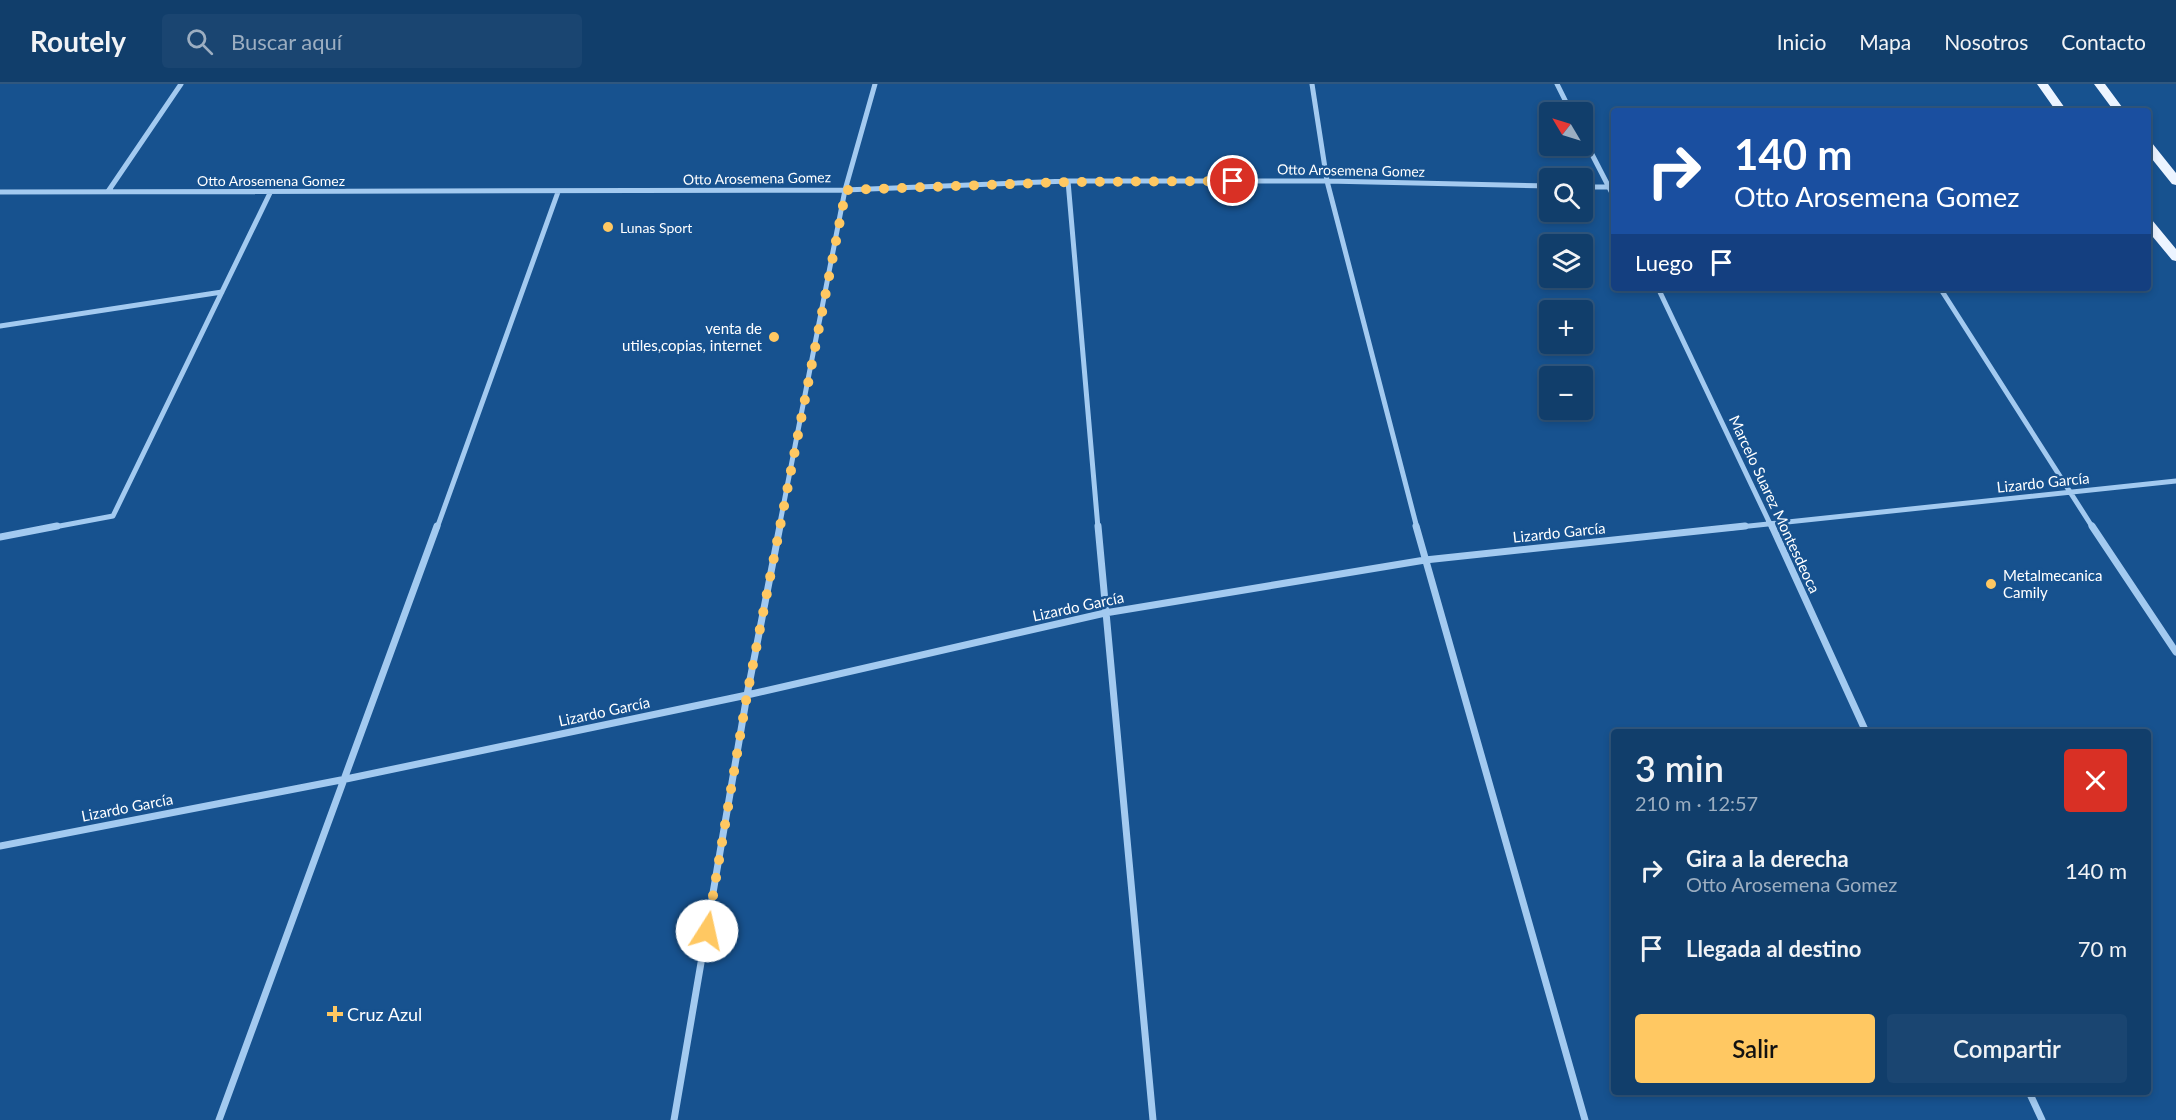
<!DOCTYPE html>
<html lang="es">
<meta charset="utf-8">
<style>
:root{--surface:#113e6b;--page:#1a4571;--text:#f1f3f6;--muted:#9caec1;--line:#30577e;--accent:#ffc862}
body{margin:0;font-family:Lato,sans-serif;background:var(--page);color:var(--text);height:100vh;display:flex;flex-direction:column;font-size:22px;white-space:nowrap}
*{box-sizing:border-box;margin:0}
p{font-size:20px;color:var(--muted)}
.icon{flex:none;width:33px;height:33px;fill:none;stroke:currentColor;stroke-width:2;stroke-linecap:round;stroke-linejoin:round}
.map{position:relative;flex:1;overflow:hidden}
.side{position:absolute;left:1611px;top:645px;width:540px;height:366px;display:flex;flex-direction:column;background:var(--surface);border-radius:6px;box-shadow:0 3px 9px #0003,0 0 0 2px var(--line)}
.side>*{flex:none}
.top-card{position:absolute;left:1611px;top:24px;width:540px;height:183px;border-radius:6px;box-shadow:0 3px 9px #0003,0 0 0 2px var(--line);background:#1a4fa0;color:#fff;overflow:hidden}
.needle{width:39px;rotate:308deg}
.tools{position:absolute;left:1539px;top:18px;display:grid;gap:12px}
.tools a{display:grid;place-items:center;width:54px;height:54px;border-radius:6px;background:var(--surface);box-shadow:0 3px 9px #0003,0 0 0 2px var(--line);font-size:30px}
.pin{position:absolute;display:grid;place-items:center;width:51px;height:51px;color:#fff;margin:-26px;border:3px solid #fff;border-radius:50%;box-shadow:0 2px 6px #0007}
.me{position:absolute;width:66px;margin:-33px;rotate:10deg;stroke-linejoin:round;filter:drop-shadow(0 0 4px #0008)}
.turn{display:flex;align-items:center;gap:21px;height:126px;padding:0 24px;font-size:27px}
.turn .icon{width:78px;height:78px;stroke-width:2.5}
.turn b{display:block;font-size:42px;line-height:51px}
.then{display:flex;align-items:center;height:57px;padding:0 24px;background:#0003;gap:12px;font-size:22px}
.round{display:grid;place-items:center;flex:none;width:63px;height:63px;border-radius:6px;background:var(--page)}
.overview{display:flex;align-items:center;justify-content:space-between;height:102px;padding:0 24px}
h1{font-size:36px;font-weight:600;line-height:45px}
.primary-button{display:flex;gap:12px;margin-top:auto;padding:12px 24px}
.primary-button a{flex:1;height:69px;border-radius:6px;background:var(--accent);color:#111;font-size:24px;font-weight:600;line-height:69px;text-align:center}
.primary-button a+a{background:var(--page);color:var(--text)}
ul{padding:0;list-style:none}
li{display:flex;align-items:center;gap:18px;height:78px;padding:0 24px}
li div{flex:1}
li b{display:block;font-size:22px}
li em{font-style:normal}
header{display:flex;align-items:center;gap:36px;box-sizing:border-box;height:84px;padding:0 30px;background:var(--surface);border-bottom:2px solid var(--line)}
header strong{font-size:28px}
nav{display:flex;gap:33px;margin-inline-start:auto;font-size:21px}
.search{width:420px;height:54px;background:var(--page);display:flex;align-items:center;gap:15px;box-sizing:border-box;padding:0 21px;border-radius:6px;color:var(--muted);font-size:22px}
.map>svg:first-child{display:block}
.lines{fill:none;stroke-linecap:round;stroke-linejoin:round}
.minor-far1{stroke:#a3caf0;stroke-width:5}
.minor{stroke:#a3caf0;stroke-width:7}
.primary{fill:#ecf4ff;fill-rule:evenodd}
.route{stroke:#ffc862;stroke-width:10;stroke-dasharray:0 18}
.poi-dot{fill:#ffc862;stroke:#17528f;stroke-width:2}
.labels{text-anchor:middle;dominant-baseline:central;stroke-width:5;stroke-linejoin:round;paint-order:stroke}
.far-street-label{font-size:14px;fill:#fff;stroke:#17528f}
.far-poi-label{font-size:14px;fill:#fff;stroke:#17528f;text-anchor:start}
.poi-label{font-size:15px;fill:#fff;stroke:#17528f;text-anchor:end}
.street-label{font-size:15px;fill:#fff;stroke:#17528f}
.near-poi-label{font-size:18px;fill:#fff;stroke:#17528f;text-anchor:start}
</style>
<header>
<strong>Routely</strong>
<div class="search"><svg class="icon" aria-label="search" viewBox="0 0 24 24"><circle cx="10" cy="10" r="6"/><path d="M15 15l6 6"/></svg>Buscar aquí</div>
<nav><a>Inicio</a><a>Mapa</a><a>Nosotros</a><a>Contacto</a></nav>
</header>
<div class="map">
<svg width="2176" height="1036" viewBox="0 0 2176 1036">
<rect width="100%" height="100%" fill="#17528f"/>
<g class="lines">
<!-- minor-far1 -->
<path class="minor-far1" d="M 1312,0 L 1327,97 L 1417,444
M 1557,0 L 1571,28
M 1582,51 L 1614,113
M 1068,97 L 1098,444
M 1582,103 L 1614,103
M 109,106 L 181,0
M 0,108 L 845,106 L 1068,97 L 1327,97 L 1550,102
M 1658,204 L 1772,444
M 1940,204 L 2093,444
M 0,242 L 222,208
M 49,444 L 113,432 L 270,109
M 437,444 L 558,108
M 779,444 L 845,106 L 875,0
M 1730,444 L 2176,397"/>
<!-- minor -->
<path class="minor" d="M 1098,442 L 1153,1036
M 1416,442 L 1585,1036
M 1772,442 L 1866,648
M 2092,442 L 2176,568
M 0,453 L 57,442
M 0,762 L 346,695 L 747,611 L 1105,529 L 1425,476 L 1745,442
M 2029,1008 L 2042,1036
M 219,1036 L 437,442
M 674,1036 L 747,611 L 780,442"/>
<!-- primary -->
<path class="primary" d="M 2037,0 L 2048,0 L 2067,27 L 2056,27 Z
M 2094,0 L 2105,0 L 2125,27 L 2114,27 Z
M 2148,58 L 2152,59 L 2176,89 L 2176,101 L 2172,100 L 2148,70 Z
M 2148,135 L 2152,136 L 2176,165 L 2176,177 L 2172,176 L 2148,147 Z"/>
</g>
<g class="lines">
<!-- route -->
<path class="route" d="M 707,847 L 747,611 L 846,106 L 1068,98 L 1233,97"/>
</g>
<!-- markers -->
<g class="poi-dot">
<circle cx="608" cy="143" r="6"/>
<circle cx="774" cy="253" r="6"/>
<circle cx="1991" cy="500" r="6"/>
<path d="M332 921h6v6h6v6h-6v6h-6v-6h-6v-6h6z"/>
</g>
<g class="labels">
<!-- far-street labels -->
<g class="far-street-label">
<text transform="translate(1351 86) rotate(1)">Otto Arosemena Gomez</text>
<text transform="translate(757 94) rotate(-1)">Otto Arosemena Gomez</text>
<text x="271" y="96">Otto Arosemena Gomez</text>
</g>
<!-- far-poi labels -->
<g class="far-poi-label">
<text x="620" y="143">Lunas Sport</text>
</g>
<!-- poi labels -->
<g class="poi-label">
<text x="762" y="244">venta de<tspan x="762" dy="17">utiles,copias, internet</tspan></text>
<text x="2003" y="491" text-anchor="start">Metalmecanica<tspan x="2003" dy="17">Camily</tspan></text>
</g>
<!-- street labels -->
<g class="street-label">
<text transform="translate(2043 398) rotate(-6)">Lizardo García</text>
<text transform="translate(1775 420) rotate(65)">Marcelo Suarez Montesdeoca</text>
<text transform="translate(1559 448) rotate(-6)">Lizardo García</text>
<text transform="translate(1078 522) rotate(-12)">Lizardo García</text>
<text transform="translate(604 627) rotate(-12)">Lizardo García</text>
<text transform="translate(127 723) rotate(-11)">Lizardo García</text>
</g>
<!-- near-poi labels -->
<g class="near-poi-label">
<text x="347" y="930">Cruz Azul</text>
</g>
</g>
</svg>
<div class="tools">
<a><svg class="needle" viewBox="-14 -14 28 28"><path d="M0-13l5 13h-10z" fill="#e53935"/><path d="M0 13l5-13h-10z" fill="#9caec1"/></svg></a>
<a><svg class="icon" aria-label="search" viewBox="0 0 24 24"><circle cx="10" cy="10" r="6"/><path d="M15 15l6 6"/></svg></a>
<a><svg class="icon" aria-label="layers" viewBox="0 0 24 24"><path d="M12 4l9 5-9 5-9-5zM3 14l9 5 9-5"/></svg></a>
<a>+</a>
<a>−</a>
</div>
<div class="pin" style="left:1233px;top:97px;background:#d93025"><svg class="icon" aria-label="arrive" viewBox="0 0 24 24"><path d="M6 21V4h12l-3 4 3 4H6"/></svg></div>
<svg class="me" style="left:707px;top:847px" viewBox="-20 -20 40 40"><circle r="19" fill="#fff"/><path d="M0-13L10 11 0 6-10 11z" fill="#ffc862"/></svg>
<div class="top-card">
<div class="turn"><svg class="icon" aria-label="right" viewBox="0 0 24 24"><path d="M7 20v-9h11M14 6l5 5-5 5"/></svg><div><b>140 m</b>Otto Arosemena Gomez</div></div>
<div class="then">Luego<svg class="icon" aria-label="arrive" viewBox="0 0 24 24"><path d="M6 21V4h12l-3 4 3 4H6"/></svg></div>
</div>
<section class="side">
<div class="overview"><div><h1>3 min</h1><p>210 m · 12:57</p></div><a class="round" style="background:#d93025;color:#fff"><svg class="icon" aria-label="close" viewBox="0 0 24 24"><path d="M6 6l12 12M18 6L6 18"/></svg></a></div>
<ul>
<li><svg class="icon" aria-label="right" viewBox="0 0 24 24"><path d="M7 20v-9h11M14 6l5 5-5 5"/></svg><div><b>Gira a la derecha</b><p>Otto Arosemena Gomez</p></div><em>140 m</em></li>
<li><svg class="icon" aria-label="arrive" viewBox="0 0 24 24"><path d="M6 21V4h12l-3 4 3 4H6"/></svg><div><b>Llegada al destino</b></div><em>70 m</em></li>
</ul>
<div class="primary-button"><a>Salir</a><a>Compartir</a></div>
</section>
</div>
